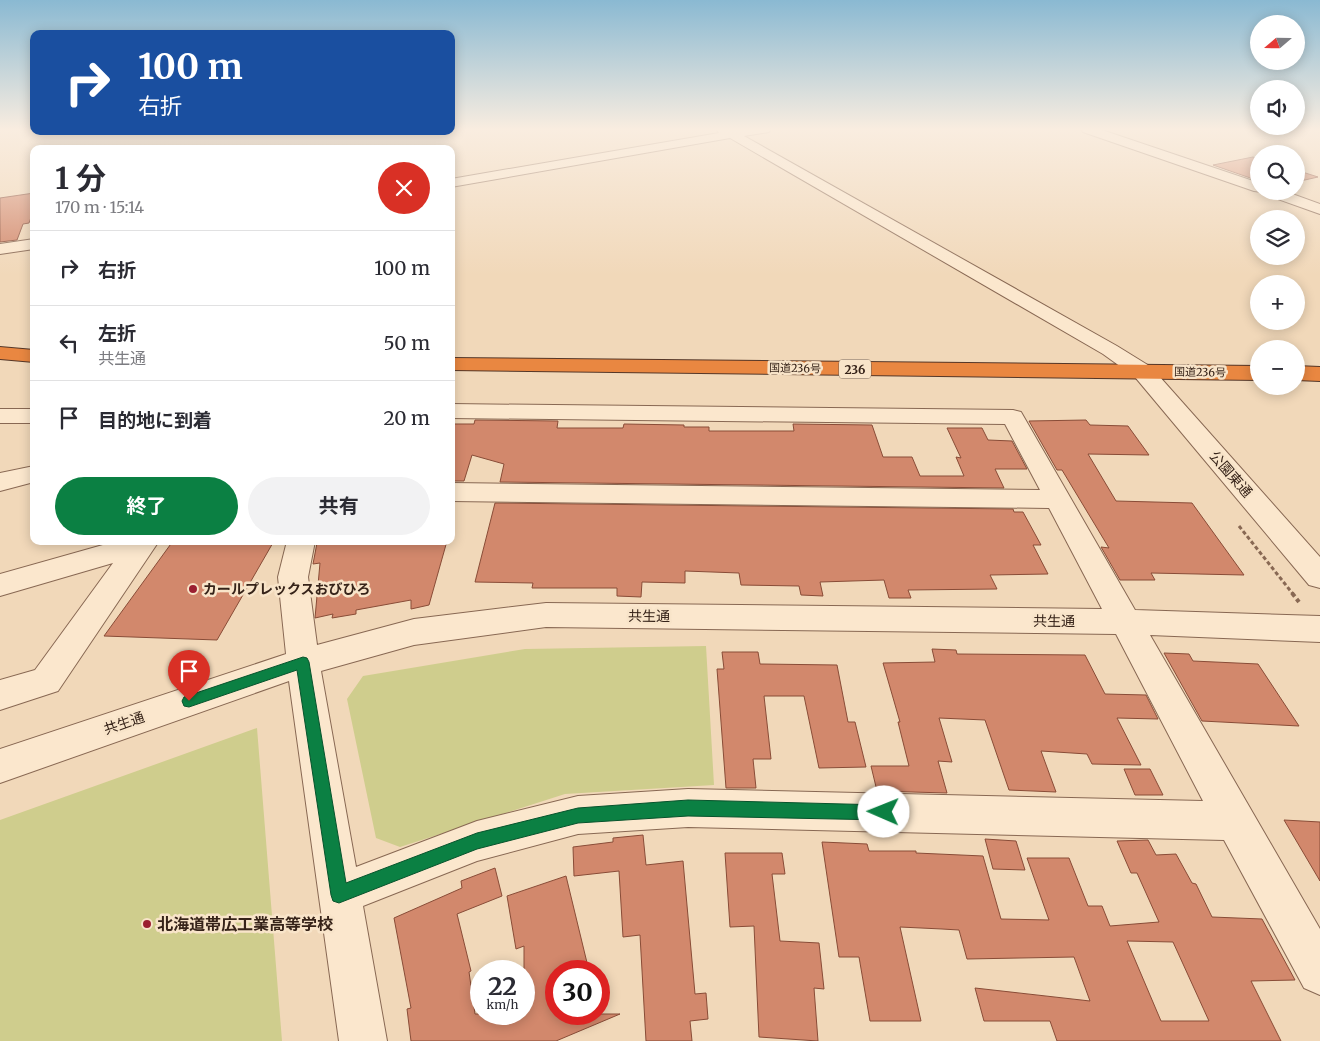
<!DOCTYPE html>
<html lang="ja">
<meta charset="utf-8">
<style>
:root{--surface:#fff;--page:#f2f2f3;--text:#2b2b33;--muted:#7c7c81;--line:#e1e1e2;--accent:#0b8043}
body{margin:0;font-family:Merriweather,"Noto Sans JP",serif;background:var(--page);color:var(--text);height:100vh;display:flex;flex-direction:column;font-size:19px;white-space:nowrap}
*{box-sizing:border-box;margin:0}
p{font-size:16px;color:var(--muted)}
.icon{flex:none;width:28px;height:28px;fill:none;stroke:currentColor;stroke-width:2;stroke-linecap:round;stroke-linejoin:round}
.map{position:relative;flex:1;overflow:hidden}
.panel{position:absolute;left:30px;top:145px;width:425px;height:400px;display:flex;flex-direction:column;background:var(--surface);border-radius:10px;box-shadow:0 2px 12px #0003}
.panel>*{flex:none}
.top-card{position:absolute;left:30px;top:30px;width:425px;height:105px;border-radius:10px;box-shadow:0 2px 12px #0003;background:#1a4fa0;color:#fff;overflow:hidden}
.needle{width:32px;rotate:250deg}
.buttons{position:absolute;left:1250px;top:15px;display:grid;gap:10px}
.buttons a{display:grid;place-items:center;width:55px;height:55px;border-radius:50%;background:var(--surface);box-shadow:0 2px 12px #0003;font-size:25px}
.speed{position:absolute;left:470px;top:960px;display:flex;gap:10px;font-size:25px;font-weight:700;text-align:center}
.speed>*{display:grid;place-content:center;width:65px;height:65px;border-radius:50%;background:var(--surface);box-shadow:0 2px 12px #0003;line-height:1}
.speed small{font-size:12px;font-weight:400}
.speed .limit{border:8px solid #d22;background:#fff;color:#111}
.pin{position:absolute;display:grid;place-items:center;width:42px;height:42px;color:#fff;margin:-51px -21px;border-radius:50% 50% 50% 0;rotate:-45deg;box-shadow:0 0 5px #0007}
.pin .icon{rotate:45deg}
.me{position:absolute;width:55px;margin:-28px;rotate:271deg;stroke-linejoin:round;filter:drop-shadow(0 0 4px #0008)}
.turn{display:flex;align-items:center;gap:18px;height:105px;padding:0 25px;font-size:22px}
.turn .icon{width:65px;height:65px;stroke-width:2.5}
.turn b{display:block;font-size:35px;line-height:42px}
.round{display:grid;place-items:center;flex:none;width:52px;height:52px;border-radius:26px;background:var(--page)}
.headline{display:flex;align-items:center;justify-content:space-between;height:85px;padding:0 25px}
h1{font-size:30px;font-weight:700;line-height:38px}
.primary-button{display:flex;gap:10px;margin-top:auto;padding:10px 25px}
.primary-button a{flex:1;height:58px;border-radius:30px;background:var(--accent);color:#fff;font-size:20px;font-weight:700;line-height:58px;text-align:center}
.primary-button a+a{background:var(--page);color:var(--text)}
ul{padding:0;list-style:none}
li{display:flex;align-items:center;gap:15px;height:75px;padding:0 25px;border-top:1px solid var(--line)}
li div{flex:1}
li b{display:block;font-size:19px}
li em{font-style:normal}
.map>svg:first-child{display:block}
.green{fill:#cfcd8d}
.building{fill:#d2886c;stroke:#894c37;fill-rule:evenodd}
.lines{fill:none;stroke-linecap:round;stroke-linejoin:round}
.minor-casing{stroke:#886853;stroke-width:2}
.highway-casing{stroke:#553728;stroke-width:2}
.path-far1{stroke:#886853;stroke-width:3;stroke-dasharray:4 2.5;stroke-linecap:butt}
.path{stroke:#886853;stroke-width:4;stroke-dasharray:4.5 3;stroke-linecap:butt}
.minor{fill:#fbe7cd;fill-rule:evenodd}
.highway{fill:#e98741;fill-rule:evenodd}
.route{fill:#0b8043;stroke:#07532c}
.poi-dot{fill:#9b1f31;stroke:#f8e4c9;stroke-width:2}
.labels{text-anchor:middle;dominant-baseline:central;stroke-width:5;stroke-linejoin:round;paint-order:stroke}
.far-street-label{font-size:11px;fill:#362319;stroke:#f8e4c9}
.shield{fill:#f8e4c9;stroke:#705d4e;stroke-width:1}
.shield-label{font-size:12px;font-weight:bold;fill:#362319}
.street-label{font-size:14px;fill:#362319;stroke:#f8e4c9}
.poi-label{font-size:14px;font-weight:bold;fill:#362319;stroke:#f8e4c9;text-anchor:start}
.near-poi-label{font-size:16px;font-weight:bold;fill:#362319;stroke:#f8e4c9;text-anchor:start}
</style>
<div class="map">
<svg width="1320" height="1041" viewBox="0 0 1320 1041">
<rect width="100%" height="100%" fill="#f1d8b9"/>
<!-- green -->
<path class="green" d="M 706,646 L 714,785 L 565,794 L 400,847 L 376,838 L 347,699 L 363,676 L 525,649 Z
M 257,728 L 282,1041 L 0,1041 L 0,820 Z"/>
<!-- building -->
<path class="building" d="M 1253,157 L 1259,159 L 1259,181 L 1213,165 Z
M 1296,170 L 1318,177 L 1296,182 Z
M 34,193 L 34,209 L 29,223 L 23,224 L 17,240 L 0,242 L 0,198 Z
M 475,420 L 558,421 L 557,428 L 623,428 L 624,424 L 684,425 L 684,427 L 709,427 L 709,431 L 794,431 L 793,424 L 872,425 L 883,457 L 912,457 L 920,476 L 964,476 L 956,457 L 961,458 L 947,428 L 982,428 L 988,440 L 1012,441 L 1027,469 L 995,469 L 1004,488 L 500,482 L 504,464 L 472,455 L 464,481 L 451,481 L 451,424 L 474,424 Z
M 1086,420 L 1090,425 L 1128,426 L 1149,455 L 1088,454 L 1116,501 L 1192,503 L 1244,575 L 1151,573 L 1155,580 L 1120,580 L 1101,547 L 1109,548 L 1062,470 L 1057,470 L 1029,421 Z
M 495,503 L 1013,509 L 1014,512 L 1023,512 L 1041,545 L 1033,545 L 1048,574 L 990,575 L 997,589 L 908,590 L 911,598 L 889,598 L 884,580 L 820,582 L 823,596 L 801,595 L 799,586 L 741,585 L 739,573 L 685,571 L 685,583 L 642,582 L 641,597 L 617,596 L 617,588 L 532,588 L 533,583 L 475,582 Z
M 173,541 L 274,541 L 217,640 L 104,636 Z
M 332,541 L 447,541 L 429,605 L 411,609 L 411,600 L 356,610 L 356,614 L 332,618 L 333,614 L 315,618 L 320,563 L 313,564 L 317,543 Z
M 932,649 L 956,650 L 957,654 L 1085,655 L 1105,694 L 1146,695 L 1158,719 L 1117,718 L 1141,765 L 1092,764 L 1087,754 L 1041,751 L 1056,792 L 1009,790 L 985,720 L 939,718 L 952,762 L 938,761 L 947,793 L 877,791 L 871,766 L 909,766 L 898,722 L 900,722 L 883,663 L 935,662 Z
M 722,652 L 758,652 L 760,664 L 837,665 L 848,722 L 855,722 L 866,767 L 819,768 L 804,696 L 764,696 L 771,759 L 753,759 L 756,788 L 726,788 L 717,669 L 724,669 Z
M 1164,653 L 1189,654 L 1193,661 L 1258,664 L 1299,726 L 1202,721 Z
M 1124,769 L 1150,769 L 1163,795 L 1135,795 Z
M 1284,820 L 1320,822 L 1320,881 Z
M 643,835 L 646,865 L 683,861 L 695,994 L 706,993 L 708,1019 L 690,1021 L 692,1041 L 646,1041 L 640,935 L 623,937 L 619,871 L 574,876 L 573,847 L 613,842 L 613,838 Z
M 985,839 L 1016,841 L 1025,870 L 993,869 Z
M 1148,840 L 1156,855 L 1176,854 L 1192,883 L 1196,884 L 1212,917 L 1262,919 L 1295,980 L 1251,981 L 1281,1041 L 1057,1041 L 1050,1021 L 984,1021 L 975,988 L 1090,1001 L 1074,957 L 967,959 L 959,930 L 942,929 L 900,927 L 921,1021 L 870,1021 L 859,957 L 839,957 L 822,842 L 867,844 L 869,851 L 916,851 L 916,853 L 983,856 L 1001,919 L 1049,920 L 1027,858 L 1069,858 L 1088,906 L 1102,906 L 1110,926 L 1159,922 L 1137,873 L 1131,873 L 1117,841 ZM 1127,941 L 1173,942 L 1209,1021 L 1161,1021 Z
M 725,853 L 782,853 L 785,874 L 772,874 L 780,941 L 819,943 L 824,989 L 814,988 L 818,1041 L 759,1037 L 754,926 L 730,927 Z
M 495,868 L 502,896 L 457,914 L 471,971 L 469,972 L 475,1014 L 524,1014 L 524,946 L 516,949 L 507,896 L 566,876 L 589,971 L 556,971 L 556,1014 L 620,1014 L 556,1041 L 411,1041 L 407,1009 L 411,1008 L 394,918 L 462,888 L 461,881 Z"/>
<g class="lines">
<defs>
<path id="minor" d="M 716,129 L 771,129 L 769,132 L 744,136 L 1117,346 L 1151,367 L 1320,557 L 1320,588 L 1309,585 L 1135,377 L 1103,354 L 730,138 L 451,187 L 451,179 L 719,133 Z
M 1081,129 L 1099,129 L 1259,183 L 1259,191 L 1284,191 L 1320,204 L 1320,214 L 1264,194 L 1262,192 L 1254,191 L 1083,132 Z
M 34,239 L 34,249 L 0,254 L 0,244 Z
M 451,404 L 1013,410 L 1021,412 L 1135,610 L 1320,616 L 1320,642 L 1150,635 L 1320,929 L 1320,995 L 1304,988 L 1224,840 L 688,827 L 578,834 L 477,861 L 363,906 L 387,1041 L 339,1041 L 289,681 L 0,783 L 0,749 L 286,654 L 278,577 L 287,541 L 315,541 L 308,577 L 317,645 L 414,619 L 546,603 L 1102,609 L 1049,508 L 451,501 L 451,483 L 1040,490 L 1005,424 L 451,418 ZM 546,627 L 1116,634 L 1203,801 L 688,789 L 578,796 L 477,821 L 356,867 L 321,671 L 414,645 Z
M 0,409 L 34,409 L 34,423 L 0,423 Z
M 34,466 L 34,482 L 0,491 L 0,473 Z
M 117,541 L 159,541 L 58,691 L 0,710 L 0,680 L 35,670 L 113,563 L 0,596 L 0,574 Z"/>
<path id="highway" d="M 0,347 L 34,350 L 34,362 L 0,359 Z
M 451,358 L 1259,366 L 1259,380 L 451,370 Z
M 1296,366 L 1320,367 L 1320,381 L 1296,380 Z"/>
</defs>
<!-- minor casing -->
<use href="#minor" class="minor-casing"/>
<!-- highway casing -->
<use href="#highway" class="highway-casing"/>
<!-- path-far1 -->
<path class="path-far1" d="M 1239,526 L 1293,594"/>
<!-- path -->
<path class="path" d="M 1292,593 L 1299,602"/>
<!-- minor -->
<use href="#minor" class="minor"/>
<!-- highway -->
<use href="#highway" class="highway"/>
</g>
<!-- sky -->
<linearGradient id="sky" x2="0" y2="1"><stop stop-color="#8ab9d2"/><stop offset="0.47" stop-color="#f9ede0"/><stop offset="1" stop-color="#f9ede0" stop-opacity="0"/></linearGradient>
<rect width="1320" height="275" fill="url(#sky)"/>
<!-- route -->
<path class="route" d="M 303,657 L 307,658 L 309,662 L 346,883 L 477,833 L 578,808 L 688,800 L 884,805 L 889,807 L 892,812 L 889,818 L 884,820 L 688,816 L 578,823 L 477,849 L 339,903 L 333,901 L 331,895 L 297,670 L 189,707 L 184,706 L 182,701 L 184,697 Z"/>
<!-- markers -->
<g class="poi-dot">
<circle cx="193" cy="589" r="5"/>
<circle cx="147" cy="924" r="5"/>
</g>
<g class="labels">
<!-- far-street labels -->
<g class="far-street-label">
<text transform="translate(795 368) rotate(1)">国道236号</text>
<text transform="translate(1200 372) rotate(1)">国道236号</text>
</g>
<!-- shield labels -->
<rect class="shield" x="839" y="359.5" width="32" height="19" rx="4"/>
<g class="shield-label">
<text x="855" y="369">236</text>
</g>
<!-- street labels -->
<g class="street-label">
<text transform="translate(1231 474) rotate(49)">公園東通</text>
<text transform="translate(649 616) rotate(1)">共生通</text>
<text transform="translate(1054 621) rotate(1)">共生通</text>
<text transform="translate(124 723) rotate(-19)">共生通</text>
</g>
<!-- poi labels -->
<g class="poi-label">
<text x="203" y="589">カールプレックスおびひろ</text>
</g>
<!-- near-poi labels -->
<g class="near-poi-label">
<text x="157" y="924">北海道帯広工業高等学校</text>
</g>
</g>
</svg>
<div class="buttons">
<a><svg class="needle" viewBox="-14 -14 28 28"><path d="M0-13l5 13h-10z" fill="#e53935"/><path d="M0 13l5-13h-10z" fill="#7c7c81"/></svg></a>
<a><svg class="icon" aria-label="sound" viewBox="0 0 24 24"><path d="M4 9h4l5-4v14l-5-4H4zM17 9q2 3 0 6"/></svg></a>
<a><svg class="icon" aria-label="search" viewBox="0 0 24 24"><circle cx="10" cy="10" r="6"/><path d="M15 15l6 6"/></svg></a>
<a><svg class="icon" aria-label="layers" viewBox="0 0 24 24"><path d="M12 4l9 5-9 5-9-5zM3 14l9 5 9-5"/></svg></a>
<a>+</a>
<a>−</a>
</div>
<div class="speed"><div>22<small>km/h</small></div><div class="limit">30</div></div>
<div class="pin" style="left:189px;top:701px;background:#d93025"><svg class="icon" aria-label="arrive" viewBox="0 0 24 24"><path d="M6 21V4h12l-3 4 3 4H6"/></svg></div>
<svg class="me" style="left:884px;top:812px" viewBox="-20 -20 40 40"><circle r="19" fill="#fff"/><path d="M0-13L10 11 0 6-10 11z" fill="#0b8043"/></svg>
<div class="top-card">
<div class="turn"><svg class="icon" aria-label="right" viewBox="0 0 24 24"><path d="M7 20v-9h11M14 6l5 5-5 5"/></svg><div><b>100 m</b>右折</div></div>
</div>
<section class="panel">
<div class="headline"><div><h1>1 分</h1><p>170 m · 15:14</p></div><a class="round" style="background:#d93025;color:#fff"><svg class="icon" aria-label="close" viewBox="0 0 24 24"><path d="M6 6l12 12M18 6L6 18"/></svg></a></div>
<ul>
<li><svg class="icon" aria-label="right" viewBox="0 0 24 24"><path d="M7 20v-9h11M14 6l5 5-5 5"/></svg><div><b>右折</b></div><em>100 m</em></li>
<li><svg class="icon" aria-label="left" viewBox="0 0 24 24"><path d="M17 20v-9H6M10 6l-5 5 5 5"/></svg><div><b>左折</b><p>共生通</p></div><em>50 m</em></li>
<li><svg class="icon" aria-label="arrive" viewBox="0 0 24 24"><path d="M6 21V4h12l-3 4 3 4H6"/></svg><div><b>目的地に到着</b></div><em>20 m</em></li>
</ul>
<div class="primary-button"><a>終了</a><a>共有</a></div>
</section>
</div>
